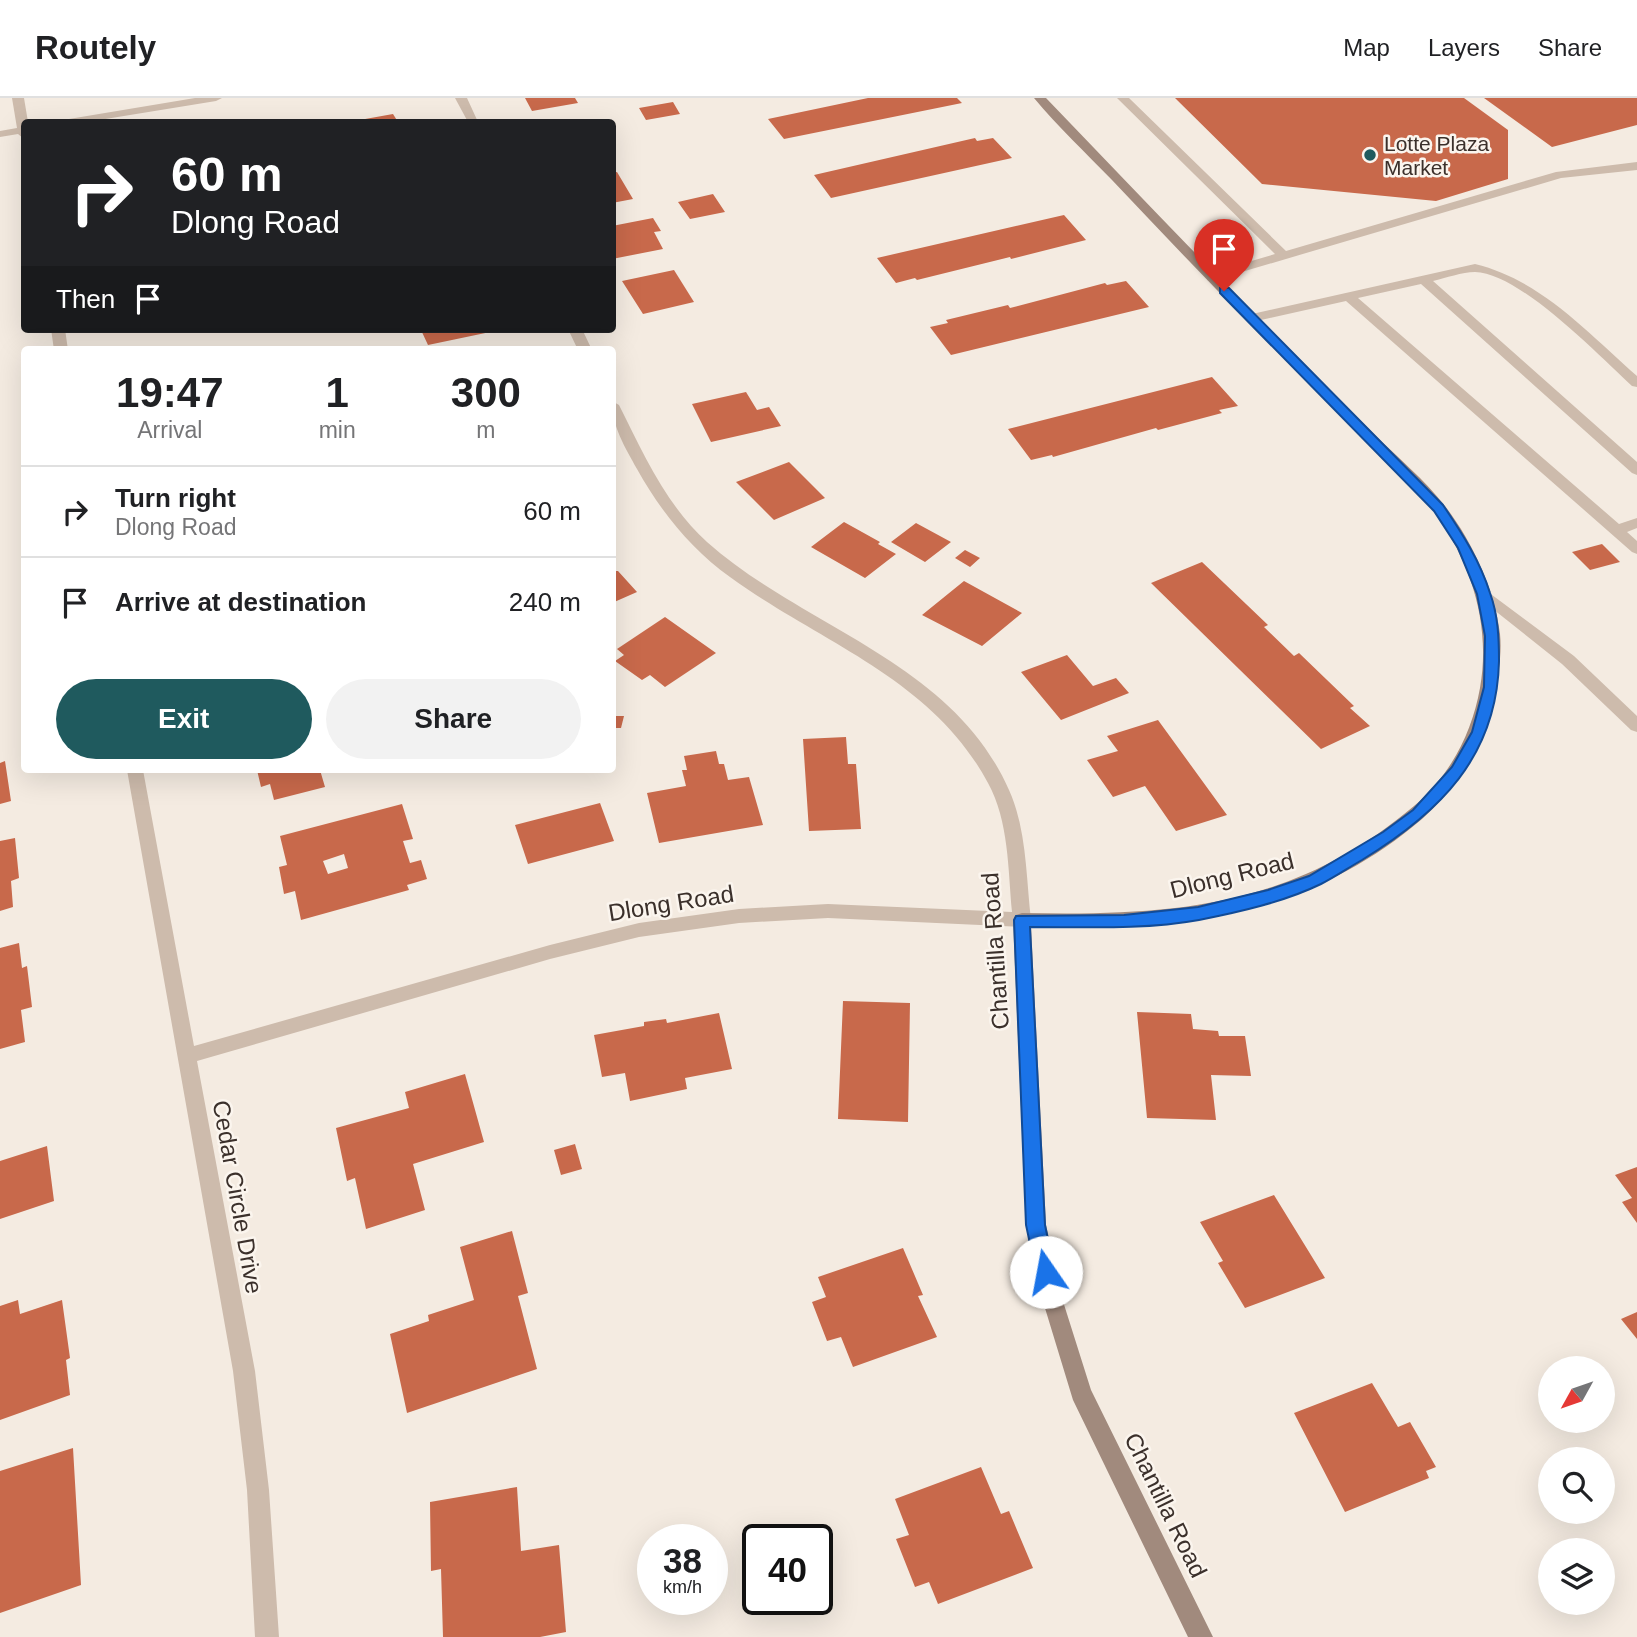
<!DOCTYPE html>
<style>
:root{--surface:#fff;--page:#f2f2f2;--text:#202124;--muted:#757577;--line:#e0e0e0;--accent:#1f5a5e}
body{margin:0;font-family:Helvetica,sans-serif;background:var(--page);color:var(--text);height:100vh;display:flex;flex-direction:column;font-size:26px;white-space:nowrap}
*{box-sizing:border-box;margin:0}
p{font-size:23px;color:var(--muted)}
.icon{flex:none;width:38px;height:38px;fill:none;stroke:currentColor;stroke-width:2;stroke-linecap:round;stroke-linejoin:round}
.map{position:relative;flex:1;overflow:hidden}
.drawer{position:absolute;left:21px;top:248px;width:595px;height:427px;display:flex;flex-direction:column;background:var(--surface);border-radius:7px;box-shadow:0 7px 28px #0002}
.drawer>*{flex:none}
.guide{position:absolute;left:21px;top:21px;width:595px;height:214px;border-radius:7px;box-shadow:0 7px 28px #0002;background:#202124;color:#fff;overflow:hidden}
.needle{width:46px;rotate:230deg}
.controls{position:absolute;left:1538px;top:1258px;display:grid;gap:14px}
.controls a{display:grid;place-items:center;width:77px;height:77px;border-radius:50%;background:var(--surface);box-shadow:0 7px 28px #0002;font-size:35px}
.speed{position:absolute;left:637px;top:1426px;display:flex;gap:14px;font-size:35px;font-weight:700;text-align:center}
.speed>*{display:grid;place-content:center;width:91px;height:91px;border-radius:50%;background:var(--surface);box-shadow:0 7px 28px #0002;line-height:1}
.speed small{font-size:18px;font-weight:400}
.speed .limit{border:4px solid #111;border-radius:10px;background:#fff;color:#111}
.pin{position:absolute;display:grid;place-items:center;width:60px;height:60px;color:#fff;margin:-72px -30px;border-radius:50% 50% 50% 0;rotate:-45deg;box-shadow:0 0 7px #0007}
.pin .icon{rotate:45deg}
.me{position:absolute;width:77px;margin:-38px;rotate:348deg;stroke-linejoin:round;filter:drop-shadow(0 0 5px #0008)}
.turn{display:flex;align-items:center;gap:24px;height:147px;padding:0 35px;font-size:32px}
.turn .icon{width:91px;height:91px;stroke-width:2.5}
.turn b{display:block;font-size:49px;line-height:60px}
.then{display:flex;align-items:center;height:66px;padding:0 35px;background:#0003;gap:14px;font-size:26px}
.eta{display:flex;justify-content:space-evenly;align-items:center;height:119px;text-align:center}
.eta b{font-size:42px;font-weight:600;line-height:49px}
.primary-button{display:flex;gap:14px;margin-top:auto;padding:14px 35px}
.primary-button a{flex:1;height:80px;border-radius:42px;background:var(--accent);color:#fff;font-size:28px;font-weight:600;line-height:80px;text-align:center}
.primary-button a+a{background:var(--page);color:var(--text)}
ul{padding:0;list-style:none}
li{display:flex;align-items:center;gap:21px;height:91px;padding:0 35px;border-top:2px solid var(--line)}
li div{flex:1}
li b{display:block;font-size:26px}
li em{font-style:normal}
header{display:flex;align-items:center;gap:42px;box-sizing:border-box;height:98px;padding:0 35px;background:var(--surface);border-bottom:2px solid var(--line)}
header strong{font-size:33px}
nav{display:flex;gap:38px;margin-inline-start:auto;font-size:24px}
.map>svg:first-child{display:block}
.building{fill:#c8694b;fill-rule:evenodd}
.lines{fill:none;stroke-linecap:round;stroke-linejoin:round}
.lane{fill:#cdbbac;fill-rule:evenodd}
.street{fill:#cdbbac;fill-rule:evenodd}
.secondary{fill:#a18a7d;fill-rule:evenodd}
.route{fill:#1a73e8;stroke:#114b97;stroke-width:2}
.poi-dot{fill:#1f5a5e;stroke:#fbf5ee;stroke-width:2.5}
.labels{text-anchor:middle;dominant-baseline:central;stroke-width:5;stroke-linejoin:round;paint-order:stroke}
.far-poi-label{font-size:21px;fill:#3b302b;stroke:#fbf5ee;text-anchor:start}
.street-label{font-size:24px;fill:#3b302b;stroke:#fbf5ee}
</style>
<header>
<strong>Routely</strong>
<nav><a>Map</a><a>Layers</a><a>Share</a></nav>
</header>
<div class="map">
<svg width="1637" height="1539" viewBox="0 0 1637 1539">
<rect width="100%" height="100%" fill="#f4ebe1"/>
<!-- building -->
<path class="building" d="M 525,0 L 575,0 L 578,5 L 532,13 Z
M 868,0 L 957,0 L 962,5 L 784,41 L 768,21 Z
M 1175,0 L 1464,0 L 1508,32 L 1508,81 L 1436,103 L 1262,86 Z
M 1484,0 L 1637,0 L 1637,27 L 1552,49 Z
M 673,4 L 680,16 L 646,22 L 639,10 Z
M 393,16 L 398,24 L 354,24 L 354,23 Z
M 975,40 L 977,43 L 993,40 L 1012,60 L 831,100 L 814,77 Z
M 617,74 L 633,101 L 612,105 L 612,75 Z
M 713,96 L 725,114 L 690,121 L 678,104 Z
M 1064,117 L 1086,142 L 1011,161 L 1010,159 L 917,182 L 915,180 L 896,185 L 877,160 Z
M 653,120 L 661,133 L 654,134 L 663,151 L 612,161 L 612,128 Z
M 674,172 L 694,204 L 643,216 L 622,183 Z
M 1126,183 L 1149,209 L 951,257 L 930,229 L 948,225 L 946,222 L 1008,207 L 1010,210 L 1105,185 L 1107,187 Z
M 425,231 L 494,231 L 495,233 L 428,247 L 421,232 Z
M 1212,279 L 1238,308 L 1219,312 L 1222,315 L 1158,332 L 1156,330 L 1053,359 L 1052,357 L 1031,362 L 1008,331 Z
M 746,294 L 757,312 L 769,309 L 781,328 L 711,344 L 692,306 Z
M 789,364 L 825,400 L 774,422 L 736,384 Z
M 844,424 L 880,444 L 878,446 L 896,456 L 865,480 L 811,449 Z
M 916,425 L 951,444 L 925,464 L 891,444 Z
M 1602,446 L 1620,464 L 1590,472 L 1572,454 Z
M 965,452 L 980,460 L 970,469 L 955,460 Z
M 1202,464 L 1268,527 L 1264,529 L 1294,558 L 1299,555 L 1354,608 L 1350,610 L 1370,628 L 1321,651 L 1151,485 Z
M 612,473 L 618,473 L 637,494 L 612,505 Z
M 964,483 L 1022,515 L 982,548 L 922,517 Z
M 665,519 L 716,555 L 665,589 L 650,577 L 642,582 L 615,563 L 624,557 L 617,551 Z
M 1067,557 L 1093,588 L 1116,580 L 1129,595 L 1061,622 L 1021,574 Z
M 612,618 L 624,618 L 621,630 L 612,630 Z
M 1158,622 L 1227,717 L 1176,733 L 1145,688 L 1113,699 L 1087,662 L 1118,653 L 1107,638 Z
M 846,639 L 848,666 L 856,666 L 861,731 L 809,733 L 803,641 Z
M 716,653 L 719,666 L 724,666 L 728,682 L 749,679 L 763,727 L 659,745 L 647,695 L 686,688 L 682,672 L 687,672 L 684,658 Z
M 5,663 L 11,703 L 0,706 L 0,665 Z
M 257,672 L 320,672 L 325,689 L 274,702 L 270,686 L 261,689 Z
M 600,705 L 614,743 L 528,766 L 515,727 Z
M 402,706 L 413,741 L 403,743 L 410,765 L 421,762 L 427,781 L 407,787 L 409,792 L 301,822 L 295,793 L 284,796 L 279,769 L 287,767 L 280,738 ZM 344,756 L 348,770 L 328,776 L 323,763 Z
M 15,740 L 19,780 L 11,783 L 13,809 L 0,813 L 0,743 Z
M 19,845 L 22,870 L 27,868 L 32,909 L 21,912 L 25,944 L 0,951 L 0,850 Z
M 843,903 L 910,905 L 908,1024 L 838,1021 Z
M 1137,914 L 1191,916 L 1193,931 L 1218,933 L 1219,938 L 1245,938 L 1251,978 L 1211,977 L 1216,1022 L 1147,1020 Z
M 719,915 L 732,971 L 685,980 L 687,991 L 630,1003 L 625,975 L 602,979 L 594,937 L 644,928 L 644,924 L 666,921 L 667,925 Z
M 465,976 L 484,1044 L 413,1066 L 425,1112 L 366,1131 L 355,1080 L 347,1083 L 336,1030 L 409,1010 L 405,994 Z
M 575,1046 L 582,1071 L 561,1077 L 554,1052 Z
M 47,1048 L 54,1103 L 0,1121 L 0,1063 Z
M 1637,1069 L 1637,1125 L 1622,1104 L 1632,1100 L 1615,1077 Z
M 1274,1097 L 1325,1180 L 1245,1210 L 1218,1165 L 1223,1163 L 1200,1124 Z
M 512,1133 L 528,1195 L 518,1198 L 537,1271 L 407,1315 L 390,1236 L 429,1223 L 428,1217 L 474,1202 L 460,1149 Z
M 903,1150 L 923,1197 L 918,1198 L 937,1239 L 853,1269 L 841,1239 L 827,1243 L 812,1204 L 826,1199 L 818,1179 Z
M 18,1202 L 20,1216 L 62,1202 L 70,1260 L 66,1262 L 70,1297 L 0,1322 L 0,1208 Z
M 1637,1214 L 1637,1241 L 1621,1221 Z
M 1372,1285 L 1398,1329 L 1410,1324 L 1436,1369 L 1426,1373 L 1429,1380 L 1345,1414 L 1294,1315 Z
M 73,1350 L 81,1487 L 0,1515 L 0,1373 Z
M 981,1369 L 1001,1416 L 1009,1413 L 1033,1470 L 938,1506 L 929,1484 L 915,1489 L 896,1441 L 909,1437 L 895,1401 Z
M 517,1389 L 521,1453 L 559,1447 L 566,1534 L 540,1539 L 443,1539 L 441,1471 L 431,1473 L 430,1404 Z"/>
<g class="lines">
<!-- lane -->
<path class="lane" d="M 1117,0 L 1129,0 L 1286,153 L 1556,74 L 1637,64 L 1637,72 L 1561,80 L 1211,183 L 1207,182 L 1207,176 L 1275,156 Z
M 1475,166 C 1541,182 1587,234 1637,278 L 1637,289 L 1632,288 C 1599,258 1520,175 1475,174 C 1462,174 1446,180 1433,183 L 1637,364 L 1637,377 L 1632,375 L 1421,186 L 1358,200 L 1619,426 L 1637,420 L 1637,430 L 1627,434 L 1637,443 L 1637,456 L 1632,454 L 1346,203 L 1252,224 L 1245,220 L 1252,216 Z"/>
<!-- street -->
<path class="street" d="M 12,0 L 24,0 L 28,24 L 24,24 L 24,41 L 18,36 L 0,39 L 0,33 L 17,30 Z
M 195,0 L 222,0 L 216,3 L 87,24 L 63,24 L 69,21 Z
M 455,0 L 467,0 L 478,24 L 468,24 Z
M 51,231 L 65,231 L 68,252 L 54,252 Z
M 568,231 L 582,231 L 592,252 L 578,252 Z
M 612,303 L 619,307 C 643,355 666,407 707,444 C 805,531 952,563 1009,692 C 1027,732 1026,780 1031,822 L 1028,827 L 1022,829 L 828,820 L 739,825 L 639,839 L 550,861 L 197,963 L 255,1273 L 269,1392 L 279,1539 L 255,1539 L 247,1392 L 233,1273 L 127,672 L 143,672 L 194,948 L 550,847 L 639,825 L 739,811 L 828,806 L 1012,814 C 1008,772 1009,723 988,685 C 932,580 821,545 730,479 C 691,451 661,414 637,371 C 625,349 612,329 612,303 Z
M 1484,491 L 1574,558 L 1637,618 L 1637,634 L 1631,632 L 1562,566 L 1479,500 L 1476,496 L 1479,492 Z"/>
<!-- secondary -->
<path class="secondary" d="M 1034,0 L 1046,0 C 1119,76 1191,152 1266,227 C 1302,263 1338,300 1374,336 C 1397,359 1425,382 1445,408 C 1472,443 1495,492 1500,536 C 1502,557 1498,577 1495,596 C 1487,644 1458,689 1422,721 C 1306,820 1177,832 1031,829 L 1046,1127 L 1061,1197 L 1091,1292 L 1213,1539 L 1188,1539 L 1073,1302 L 1041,1197 L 1026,1127 L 1013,822 L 1016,817 L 1022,815 C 1173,818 1293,810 1414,708 C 1450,678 1472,635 1480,590 C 1491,528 1472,466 1435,415 C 1417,391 1391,370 1370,348 C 1338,315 1305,282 1273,249 C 1218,194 1165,138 1112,82 C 1086,55 1058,29 1034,0 Z"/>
</g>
<!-- route -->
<path class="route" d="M 1220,190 L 1229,190 L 1443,407 C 1462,435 1480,463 1490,495 C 1498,517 1499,540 1499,563 C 1497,659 1439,715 1362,762 C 1348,770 1335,779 1321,786 C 1284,804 1239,814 1199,822 C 1144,832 1086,829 1030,829 L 1045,1127 L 1055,1174 L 1052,1180 L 1046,1183 L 1039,1180 L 1036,1174 L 1026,1127 L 1014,822 L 1016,818 L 1124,817 L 1198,809 L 1268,792 L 1309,778 L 1383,734 L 1413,712 L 1452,669 L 1472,634 L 1484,589 L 1485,538 L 1477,496 L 1458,450 L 1434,413 L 1220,195 Z"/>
<!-- markers -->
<circle class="poi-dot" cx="1370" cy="57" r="7"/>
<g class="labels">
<!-- far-poi labels -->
<g class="far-poi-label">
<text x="1384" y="45">Lotte Plaza<tspan x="1384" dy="24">Market</tspan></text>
</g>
<!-- street labels -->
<g class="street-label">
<text transform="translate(1232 777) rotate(-14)">Dlong Road</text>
<text transform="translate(671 805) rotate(-9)">Dlong Road</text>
<text transform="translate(995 853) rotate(-94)">Chantilla Road</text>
<text transform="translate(238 1099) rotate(80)">Cedar Circle Drive</text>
<text transform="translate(1166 1407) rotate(64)">Chantilla Road</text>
</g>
</g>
</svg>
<div class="controls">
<a><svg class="needle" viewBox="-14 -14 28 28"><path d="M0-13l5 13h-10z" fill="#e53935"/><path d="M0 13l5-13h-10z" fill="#757577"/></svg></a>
<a><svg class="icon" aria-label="search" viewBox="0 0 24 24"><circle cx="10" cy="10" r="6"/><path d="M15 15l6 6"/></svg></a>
<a><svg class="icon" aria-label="layers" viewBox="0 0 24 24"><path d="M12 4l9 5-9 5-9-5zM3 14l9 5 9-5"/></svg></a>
</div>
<div class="speed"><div>38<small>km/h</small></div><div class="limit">40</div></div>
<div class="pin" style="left:1224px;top:193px;background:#d93025"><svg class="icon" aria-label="arrive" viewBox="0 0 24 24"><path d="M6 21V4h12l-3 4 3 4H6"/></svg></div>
<svg class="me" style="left:1046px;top:1174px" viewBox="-20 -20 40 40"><circle r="19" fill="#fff"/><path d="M0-13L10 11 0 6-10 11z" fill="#1a73e8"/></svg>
<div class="guide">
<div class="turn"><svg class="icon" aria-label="right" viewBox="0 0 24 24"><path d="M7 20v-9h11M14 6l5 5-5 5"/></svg><div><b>60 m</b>Dlong Road</div></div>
<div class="then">Then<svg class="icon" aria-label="arrive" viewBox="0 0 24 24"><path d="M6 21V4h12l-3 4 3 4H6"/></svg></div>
</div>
<section class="drawer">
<div class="eta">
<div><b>19:47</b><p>Arrival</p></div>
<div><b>1</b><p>min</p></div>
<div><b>300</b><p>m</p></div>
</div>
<ul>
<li><svg class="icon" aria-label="right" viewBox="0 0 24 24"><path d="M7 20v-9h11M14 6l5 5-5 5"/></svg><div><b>Turn right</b><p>Dlong Road</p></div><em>60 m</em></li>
<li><svg class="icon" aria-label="arrive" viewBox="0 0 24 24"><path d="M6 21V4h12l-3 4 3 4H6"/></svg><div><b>Arrive at destination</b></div><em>240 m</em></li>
</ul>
<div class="primary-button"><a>Exit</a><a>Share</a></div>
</section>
</div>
